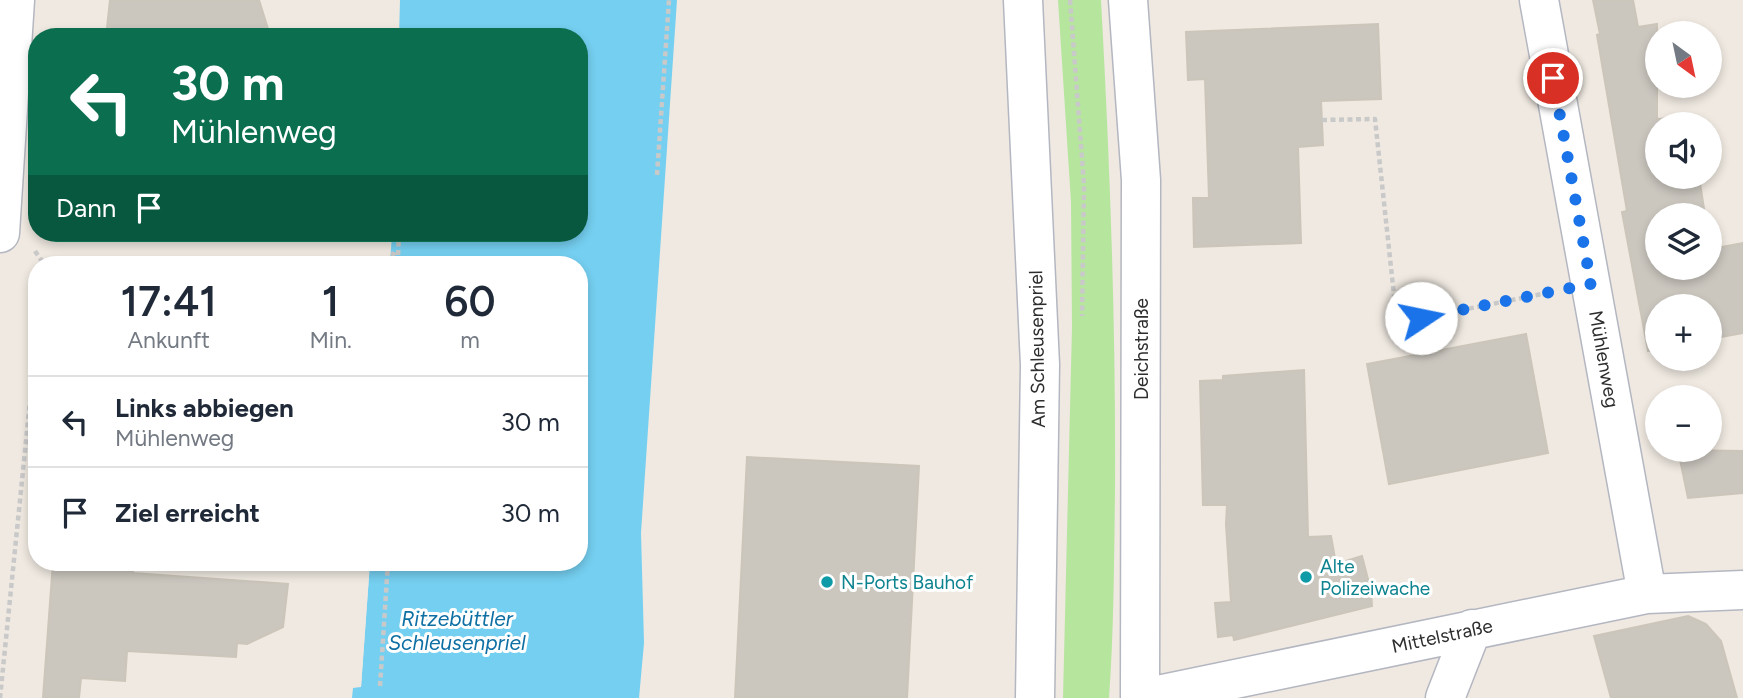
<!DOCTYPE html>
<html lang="de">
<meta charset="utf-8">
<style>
:root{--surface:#fff;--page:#f6f6f7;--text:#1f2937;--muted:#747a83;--line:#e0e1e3}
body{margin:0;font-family:Figtree,sans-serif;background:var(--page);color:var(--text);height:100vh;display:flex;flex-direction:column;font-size:26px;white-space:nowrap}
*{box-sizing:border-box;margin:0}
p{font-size:23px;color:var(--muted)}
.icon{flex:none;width:38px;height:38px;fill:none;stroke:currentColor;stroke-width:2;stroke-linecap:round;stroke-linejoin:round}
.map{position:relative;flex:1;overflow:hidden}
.panel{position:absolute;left:28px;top:256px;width:560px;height:315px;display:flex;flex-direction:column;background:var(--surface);border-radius:28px;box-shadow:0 4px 10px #0003}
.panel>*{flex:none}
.banner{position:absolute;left:28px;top:28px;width:560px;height:214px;border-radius:28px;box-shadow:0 4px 10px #0003;background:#0b6e4f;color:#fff;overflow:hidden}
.needle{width:46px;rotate:147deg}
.tools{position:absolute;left:1645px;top:21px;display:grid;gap:14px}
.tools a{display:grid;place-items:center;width:77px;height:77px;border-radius:50%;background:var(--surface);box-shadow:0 4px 10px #0003;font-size:35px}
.pin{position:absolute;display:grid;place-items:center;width:60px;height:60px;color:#fff;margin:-30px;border:4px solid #fff;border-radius:50%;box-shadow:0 2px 7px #0007}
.me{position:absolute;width:77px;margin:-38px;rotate:79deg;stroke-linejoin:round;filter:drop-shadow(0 0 5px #0008)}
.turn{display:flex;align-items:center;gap:24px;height:147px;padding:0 28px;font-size:32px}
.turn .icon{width:91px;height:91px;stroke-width:2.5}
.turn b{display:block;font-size:49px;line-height:60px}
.then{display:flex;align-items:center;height:66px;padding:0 28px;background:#0003;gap:14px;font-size:26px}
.eta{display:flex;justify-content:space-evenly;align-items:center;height:119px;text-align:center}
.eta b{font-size:42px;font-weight:600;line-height:49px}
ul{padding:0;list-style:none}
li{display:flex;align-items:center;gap:21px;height:91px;padding:0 28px;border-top:2px solid var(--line)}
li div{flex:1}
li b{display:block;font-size:26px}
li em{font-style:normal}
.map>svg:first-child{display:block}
.green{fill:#b6e59e}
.water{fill:#75cff0}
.pier{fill:#efe9e1}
.building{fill:#cbc7bf;stroke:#cbc5ba;stroke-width:2}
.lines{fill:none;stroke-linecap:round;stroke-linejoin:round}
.minor-casing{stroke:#b4b7c1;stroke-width:41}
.path{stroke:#c9c9c9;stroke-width:4.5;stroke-dasharray:5 3.5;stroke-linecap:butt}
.minor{stroke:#fff;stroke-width:38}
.route{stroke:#1a73e8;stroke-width:12;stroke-dasharray:0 21.6}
.culture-dot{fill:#0f9aa8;stroke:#fff;stroke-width:2.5}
.labels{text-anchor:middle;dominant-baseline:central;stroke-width:6;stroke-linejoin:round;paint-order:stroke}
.street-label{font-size:19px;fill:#2e2e2e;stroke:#fff}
.culture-label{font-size:19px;fill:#0d838f;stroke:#fff;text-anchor:start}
.water-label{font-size:21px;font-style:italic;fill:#0d6fa3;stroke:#fff}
</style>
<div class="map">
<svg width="1743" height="698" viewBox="0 0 1743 698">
<rect width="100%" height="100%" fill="#efe9e1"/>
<!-- green -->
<path class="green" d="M 1058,0 L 1101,0 C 1110,164 1116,328 1115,492 C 1114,561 1114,629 1109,698 L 1063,698 L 1072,327 L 1071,202 Z"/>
<!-- water -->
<path class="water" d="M 400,0 L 677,0 L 641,533 L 644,643 L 639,698 L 352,698 L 353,688 L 361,687 L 370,562 L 579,562 L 579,264 L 390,264 L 392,233 L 579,233 L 579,37 L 399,37 Z"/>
<!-- pier -->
<path class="pier" d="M 366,562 L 370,562 L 361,687 L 349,687 L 352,684 L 358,684 Z"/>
<!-- building -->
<path class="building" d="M 110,0 L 259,0 L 268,29 L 246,37 L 106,37 Z
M 1593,0 L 1633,0 L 1638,27 L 1657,24 L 1657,119 L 1688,117 L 1690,124 L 1657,124 L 1657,177 L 1699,177 L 1705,215 L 1657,215 L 1657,268 L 1710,268 L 1710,243 L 1711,249 L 1743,243 L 1743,333 L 1710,339 L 1710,306 L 1657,306 L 1657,349 L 1648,351 L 1622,212 L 1627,211 L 1597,35 L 1600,34 Z
M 1378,24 L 1381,99 L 1321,101 L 1323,145 L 1298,147 L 1301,243 L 1194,247 L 1193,198 L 1209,198 L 1205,79 L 1188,80 L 1186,32 Z
M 1526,334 L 1548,453 L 1389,484 L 1367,364 Z
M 1304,370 L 1308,537 L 1331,536 L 1336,564 L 1362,556 L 1371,591 L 1372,606 L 1234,640 L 1233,635 L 1218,637 L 1215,603 L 1231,602 L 1226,524 L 1227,505 L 1203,505 L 1200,381 L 1223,380 L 1223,376 Z
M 1678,450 L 1743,451 L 1743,493 L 1688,498 Z
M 747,457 L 919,466 L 907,698 L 735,698 Z
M 53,562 L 134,562 L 133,573 L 288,584 L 283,627 L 247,644 L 237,643 L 236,657 L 127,651 L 125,681 L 81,678 L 79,698 L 43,698 Z
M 1688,616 L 1706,624 L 1721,641 L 1737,698 L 1611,698 L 1594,636 Z"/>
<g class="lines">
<defs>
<path id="minor" d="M 1023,0 L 1040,365 L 1035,698
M 1128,0 L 1141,180 L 1140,698
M 1539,0 L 1647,594
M 0,233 L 15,0
M 1143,698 L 1647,594 L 1743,590
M 1445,698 L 1472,629"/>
</defs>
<!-- minor casing -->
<use href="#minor" class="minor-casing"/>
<!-- path -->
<path class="path" d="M 1070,0 L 1084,185 L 1082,316
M 1322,120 L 1375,119 L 1397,323 L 1552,292
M 657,175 L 669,0
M 399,233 L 398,256 L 404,264
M 35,251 L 44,264
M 391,253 L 398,256
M 380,686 L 388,562
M 0,698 L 37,332"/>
<!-- minor -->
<use href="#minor" class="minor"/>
</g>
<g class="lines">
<!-- route -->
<path class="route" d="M 1421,318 L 1591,284 L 1553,78"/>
</g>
<!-- markers -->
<g class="culture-dot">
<circle cx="1306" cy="577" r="7"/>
<circle cx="827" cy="582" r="7"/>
</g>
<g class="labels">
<!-- street labels -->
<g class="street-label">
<text transform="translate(1037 349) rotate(-91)">Am Schleusenpriel</text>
<text transform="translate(1141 349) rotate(-90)">Deichstraße</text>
<text transform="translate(1604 359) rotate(80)">Mühlenweg</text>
<text transform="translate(1442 636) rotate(-12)">Mittelstraße</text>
</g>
<!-- culture labels -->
<g class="culture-label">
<text x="1320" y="566">Alte<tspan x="1320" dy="22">Polizeiwache</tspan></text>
<text x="841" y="582">N-Ports Bauhof</text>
</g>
<!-- water labels -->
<g class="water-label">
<text x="457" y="618">Ritzebüttler<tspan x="457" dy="24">Schleusenpriel</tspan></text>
</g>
</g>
</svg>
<div class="tools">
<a><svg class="needle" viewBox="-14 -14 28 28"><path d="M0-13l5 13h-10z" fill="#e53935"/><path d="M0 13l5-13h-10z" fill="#747a83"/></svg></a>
<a><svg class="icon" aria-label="sound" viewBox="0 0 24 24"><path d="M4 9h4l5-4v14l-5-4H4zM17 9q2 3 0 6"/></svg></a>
<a><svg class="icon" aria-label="layers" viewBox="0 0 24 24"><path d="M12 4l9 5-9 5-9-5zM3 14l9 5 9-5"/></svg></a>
<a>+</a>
<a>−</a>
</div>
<div class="pin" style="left:1553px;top:78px;background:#d93025"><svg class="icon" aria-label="arrive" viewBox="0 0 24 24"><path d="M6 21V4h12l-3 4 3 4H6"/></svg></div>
<svg class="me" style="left:1421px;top:318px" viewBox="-20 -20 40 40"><circle r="19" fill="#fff"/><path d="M0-13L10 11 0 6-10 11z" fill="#1a73e8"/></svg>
<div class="banner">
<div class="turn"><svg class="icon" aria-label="left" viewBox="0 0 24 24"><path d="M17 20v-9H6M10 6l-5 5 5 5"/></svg><div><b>30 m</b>Mühlenweg</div></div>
<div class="then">Dann<svg class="icon" aria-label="arrive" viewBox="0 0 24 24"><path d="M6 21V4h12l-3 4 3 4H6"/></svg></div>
</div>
<section class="panel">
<div class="eta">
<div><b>17:41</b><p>Ankunft</p></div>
<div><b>1</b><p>Min.</p></div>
<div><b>60</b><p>m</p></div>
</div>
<ul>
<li><svg class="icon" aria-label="left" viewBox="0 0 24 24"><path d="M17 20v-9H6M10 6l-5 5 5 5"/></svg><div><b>Links abbiegen</b><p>Mühlenweg</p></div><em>30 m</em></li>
<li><svg class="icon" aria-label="arrive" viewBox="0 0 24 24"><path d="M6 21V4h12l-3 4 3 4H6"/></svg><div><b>Ziel erreicht</b></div><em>30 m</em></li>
</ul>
</section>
</div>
